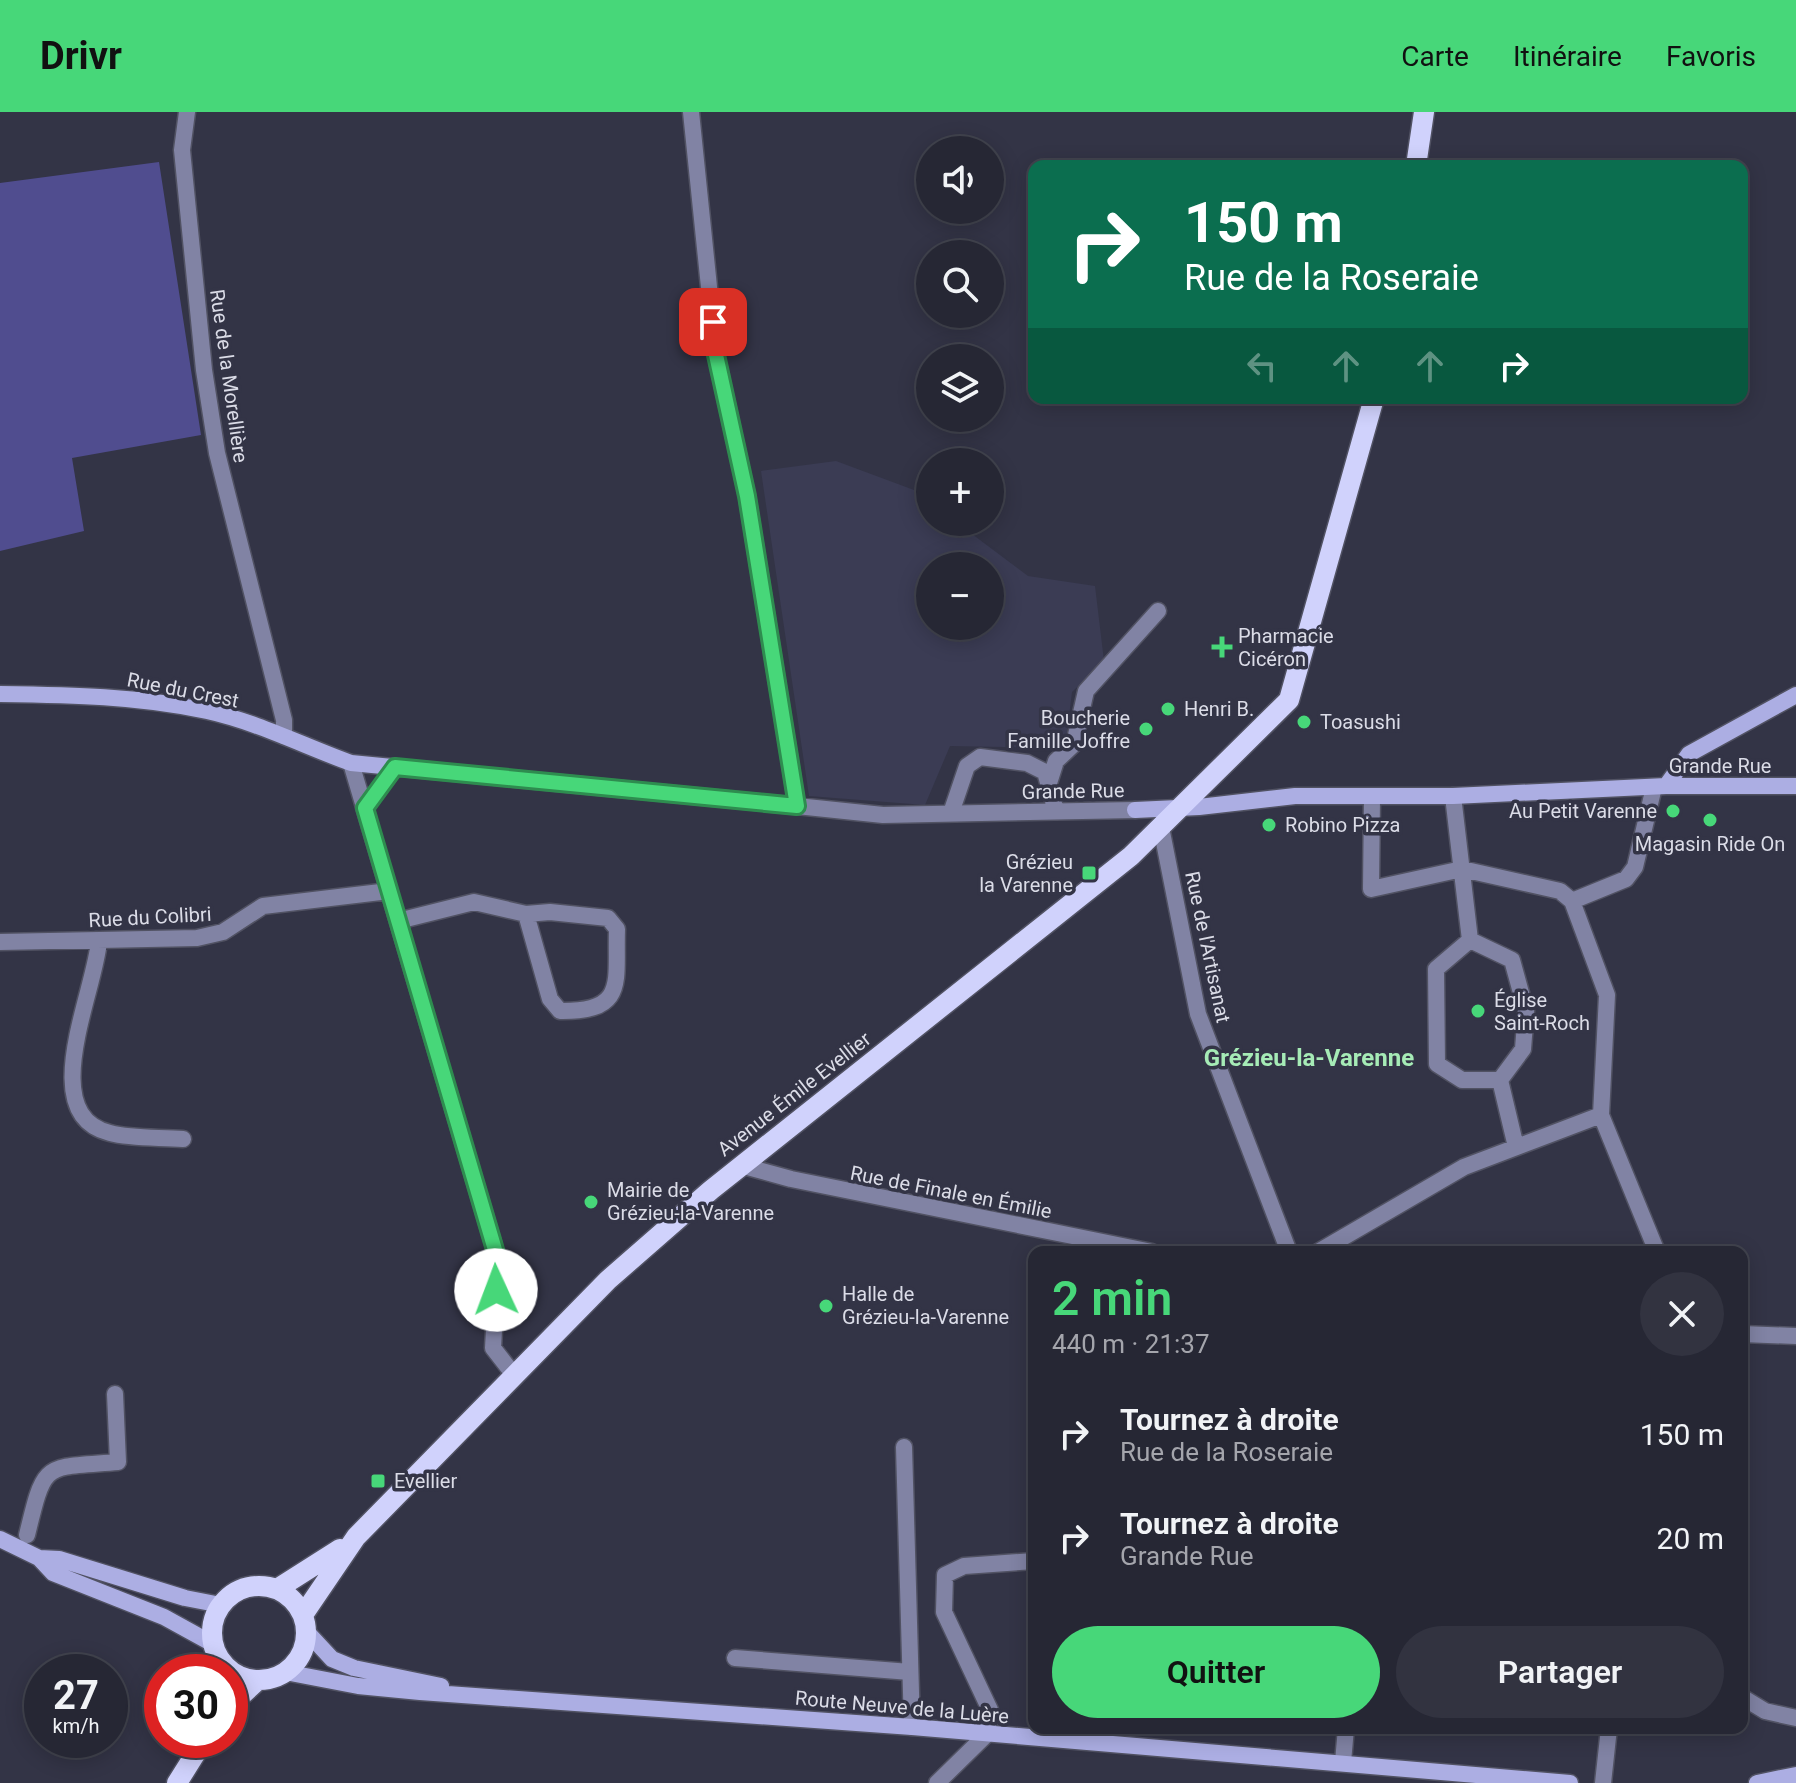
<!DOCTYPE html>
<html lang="fr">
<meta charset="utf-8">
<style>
:root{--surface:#262734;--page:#323340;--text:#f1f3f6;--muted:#a4a5ac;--line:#42444f;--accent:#47d779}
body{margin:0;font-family:Roboto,sans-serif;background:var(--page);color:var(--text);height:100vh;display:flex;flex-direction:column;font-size:30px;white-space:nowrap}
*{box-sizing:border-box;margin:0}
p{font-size:26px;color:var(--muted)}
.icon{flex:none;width:44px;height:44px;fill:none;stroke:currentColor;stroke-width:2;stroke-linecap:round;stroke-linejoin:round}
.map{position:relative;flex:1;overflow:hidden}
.side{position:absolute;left:1028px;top:1134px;width:720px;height:488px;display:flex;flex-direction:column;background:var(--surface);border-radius:16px;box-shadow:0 4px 20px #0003,0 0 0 2px var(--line)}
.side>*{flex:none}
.hud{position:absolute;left:1028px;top:48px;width:720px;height:244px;border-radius:16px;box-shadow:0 4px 20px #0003,0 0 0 2px var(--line);background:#0b6e4f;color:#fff;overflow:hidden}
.tools{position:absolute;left:916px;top:24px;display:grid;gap:16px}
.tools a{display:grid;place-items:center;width:88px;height:88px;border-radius:50%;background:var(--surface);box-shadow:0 4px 20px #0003,0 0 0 2px var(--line);font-size:40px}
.speed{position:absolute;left:24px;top:1542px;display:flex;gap:16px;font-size:40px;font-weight:700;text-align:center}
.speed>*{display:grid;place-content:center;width:104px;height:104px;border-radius:50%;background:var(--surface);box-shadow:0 4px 20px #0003,0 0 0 2px var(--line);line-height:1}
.speed small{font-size:20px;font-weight:400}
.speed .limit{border:12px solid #d22;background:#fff;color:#111}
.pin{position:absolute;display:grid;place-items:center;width:68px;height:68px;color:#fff;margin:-34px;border-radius:16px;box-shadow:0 4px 12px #0006}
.me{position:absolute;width:88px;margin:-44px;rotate:358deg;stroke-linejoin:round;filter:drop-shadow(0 0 6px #0008)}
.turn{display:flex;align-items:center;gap:28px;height:168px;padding:0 24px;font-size:36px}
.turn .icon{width:104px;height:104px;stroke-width:2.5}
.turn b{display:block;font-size:56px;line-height:68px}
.lanes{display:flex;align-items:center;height:76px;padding:0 24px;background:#0003;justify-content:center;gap:40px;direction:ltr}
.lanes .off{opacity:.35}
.round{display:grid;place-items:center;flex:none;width:84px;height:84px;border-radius:42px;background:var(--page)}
.headline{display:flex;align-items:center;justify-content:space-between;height:136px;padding:0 24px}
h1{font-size:48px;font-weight:600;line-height:60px;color:var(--accent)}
.action{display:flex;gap:16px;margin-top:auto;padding:16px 24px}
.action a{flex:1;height:92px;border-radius:48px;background:var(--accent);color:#111;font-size:32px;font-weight:600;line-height:92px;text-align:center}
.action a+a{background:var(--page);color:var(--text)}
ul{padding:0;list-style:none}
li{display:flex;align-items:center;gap:24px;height:104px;padding:0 24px}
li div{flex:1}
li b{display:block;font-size:30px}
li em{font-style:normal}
header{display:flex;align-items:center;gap:48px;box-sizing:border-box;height:112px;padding:0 40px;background:var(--accent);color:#111}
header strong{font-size:38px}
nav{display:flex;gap:44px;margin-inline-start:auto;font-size:28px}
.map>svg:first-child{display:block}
.built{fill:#3b3c54;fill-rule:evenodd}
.green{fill:#504d8f}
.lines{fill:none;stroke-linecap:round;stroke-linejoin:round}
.street-casing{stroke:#515263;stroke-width:19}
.secondary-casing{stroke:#515263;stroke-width:19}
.primary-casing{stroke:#515263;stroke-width:23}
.street{stroke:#8183a4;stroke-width:16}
.secondary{stroke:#acaee3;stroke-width:16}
.primary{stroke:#d0d2fc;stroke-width:20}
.route-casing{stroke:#2e8c4f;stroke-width:20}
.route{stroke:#47d779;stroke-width:14}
.poi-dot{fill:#47d779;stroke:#333446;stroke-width:3}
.labels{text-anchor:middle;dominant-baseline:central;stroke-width:7;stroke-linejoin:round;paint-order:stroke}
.street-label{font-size:20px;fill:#dbdce7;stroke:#333446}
.poi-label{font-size:20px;fill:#dbdce7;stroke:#333446;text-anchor:start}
.quarter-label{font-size:24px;font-weight:bold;fill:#a6ebb6;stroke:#333446}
</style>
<header>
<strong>Drivr</strong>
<nav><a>Carte</a><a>Itinéraire</a><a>Favoris</a></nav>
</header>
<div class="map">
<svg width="1796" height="1671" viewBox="0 0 1796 1671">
<rect width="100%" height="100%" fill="#333446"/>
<!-- built -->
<path class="built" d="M 836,349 L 914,378 L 930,390 L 930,410 L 956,410 L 1028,464 L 1095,474 L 1104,549 L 1072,580 L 1065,636 L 950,634 L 925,693 L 809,684 L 761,359 ZM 930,454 L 990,454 L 990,514 L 930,514 Z"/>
<!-- green -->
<path class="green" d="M 159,50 L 201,323 L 72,346 L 84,419 L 0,439 L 0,71 Z"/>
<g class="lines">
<defs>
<path id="street" d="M 187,0 L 182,38 L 204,258 L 217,341 L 284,608 L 284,624
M 691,0 L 716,243 L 747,384 L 797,694 L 883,703 L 1135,698
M 351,651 L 498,1148 L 493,1236 L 514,1263
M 1049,671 L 1056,649 L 1074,632 L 1086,579 L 1158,499
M 1453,684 L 1470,828
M 1372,686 L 1371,777 L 1462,757 L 1560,779 L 1572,789 L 1607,883 L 1601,1003 L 1657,1140
M 365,696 L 395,655
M 951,701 L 967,654 L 980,645 L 1027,651 L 1045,660 L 1056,699
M 1161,715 L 1198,902 L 1289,1140
M 1572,789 L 1626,767 L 1635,755 L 1654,675
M 398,809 L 474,790 L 526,802 L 550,887 L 560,899 C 628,900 615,869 617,817 L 608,806 L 550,800 L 526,802
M 1470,828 L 1512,848 L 1526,899 L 1523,937 L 1500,968 L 1462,968 L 1437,952 L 1436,857 Z
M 99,829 C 95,880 35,1003 110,1021 C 133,1027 160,1025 183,1027
M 0,830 L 197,826 L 223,820 L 263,794 L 389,779
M 1500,968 L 1516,1035
M 744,1054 L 791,1067 L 1152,1140
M 1318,1140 L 1464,1055 L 1601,1003
M 1742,1222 L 1796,1224
M 904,1335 L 912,1615
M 27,1423 C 45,1348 43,1356 118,1350 L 115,1282
M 735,1546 L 910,1560
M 1742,1585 L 1765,1599 L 1796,1606
M 1343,1650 L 1346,1616
M 937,1671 L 987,1622 L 990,1598 L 944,1500 L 945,1463 L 964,1454 L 1034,1449
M 1603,1671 L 1609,1616"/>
<path id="secondary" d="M 0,582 C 70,583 139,584 207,599 C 257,610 304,634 351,651 L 797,694
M 1666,674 L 1689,642 L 1796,583
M 1135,698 L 1199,695 L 1295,684 L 1453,684 L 1666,674 L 1796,674
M 0,1427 L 39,1446 L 53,1461 L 164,1505 L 213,1532
M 39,1446 L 59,1447 L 185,1486 L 221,1493
M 306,1519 L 332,1547 L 354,1556 L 441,1574
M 285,1560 L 358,1574 L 420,1580 L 912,1615 L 1570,1671
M 1757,1671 L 1796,1663"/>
<path id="primary" d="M 1416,54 L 1424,0
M212 1521a47 47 0 1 1 94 0a47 47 0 1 1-94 0Z
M 277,1477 L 340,1437
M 303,1503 L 356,1425 L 608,1168 L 711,1078 L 1131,744 L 1289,588 L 1374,286
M 230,1594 L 258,1568
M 177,1671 L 204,1628"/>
</defs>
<!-- street casing -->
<use href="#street" class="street-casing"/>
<!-- secondary casing -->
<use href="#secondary" class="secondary-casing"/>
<!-- primary casing -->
<use href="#primary" class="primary-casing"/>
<!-- street -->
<use href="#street" class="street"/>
<!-- secondary -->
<use href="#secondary" class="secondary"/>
<!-- primary -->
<use href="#primary" class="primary"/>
</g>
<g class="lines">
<defs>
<path id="route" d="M 496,1178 L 498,1148 L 365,696 L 395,655 L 797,694 L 747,384 L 716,243 L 713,210"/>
</defs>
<!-- route casing -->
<use href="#route" class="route-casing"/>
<!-- route -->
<use href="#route" class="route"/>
</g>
<!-- markers -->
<g class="poi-dot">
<path d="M1218 523h8v8h8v8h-8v8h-8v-8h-8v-8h8z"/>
<circle cx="1168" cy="597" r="8"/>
<circle cx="1304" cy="610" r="8"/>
<circle cx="1146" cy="617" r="8"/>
<circle cx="1673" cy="699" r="8"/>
<circle cx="1710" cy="708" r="8"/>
<circle cx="1269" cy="713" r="8"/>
<rect x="1081" y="753" width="16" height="16" rx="4"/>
<circle cx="1478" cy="899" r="8"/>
<circle cx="591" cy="1090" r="8"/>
<circle cx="826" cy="1194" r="8"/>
<rect x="370" y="1361" width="16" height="16" rx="4"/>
</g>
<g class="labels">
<!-- street labels -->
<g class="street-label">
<text transform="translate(229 264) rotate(82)">Rue de la Morellière</text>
<text transform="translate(183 578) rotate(11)">Rue du Crest</text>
<text x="1720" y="654">Grande Rue</text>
<text transform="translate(1073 679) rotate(-1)">Grande Rue</text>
<text transform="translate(150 805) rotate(-3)">Rue du Colibri</text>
<text transform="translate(1208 835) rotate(78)">Rue de l'Artisanat</text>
<text transform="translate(794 982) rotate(-38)">Avenue Émile Evellier</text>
<text transform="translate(951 1080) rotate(11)">Rue de Finale en Émilie</text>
<text transform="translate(902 1595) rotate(5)">Route Neuve de la Luère</text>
</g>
<!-- poi labels -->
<g class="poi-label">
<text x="1238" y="524">Pharmacie<tspan x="1238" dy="23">Cicéron</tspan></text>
<text x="1184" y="597">Henri B.</text>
<text x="1130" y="606" text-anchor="end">Boucherie<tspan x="1130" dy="23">Famille Joffre</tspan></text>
<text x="1320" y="610">Toasushi</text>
<text x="1657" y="699" text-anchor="end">Au Petit Varenne</text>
<text x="1285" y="713">Robino Pizza</text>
<text x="1710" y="732" text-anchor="middle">Magasin Ride On</text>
<text x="1073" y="750" text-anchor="end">Grézieu<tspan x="1073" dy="23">la Varenne</tspan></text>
<text x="1494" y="888">Église<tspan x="1494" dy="23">Saint-Roch</tspan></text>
<text x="607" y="1078">Mairie de<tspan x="607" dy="23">Grézieu-la-Varenne</tspan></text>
<text x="842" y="1182">Halle de<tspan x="842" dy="23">Grézieu-la-Varenne</tspan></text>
<text x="394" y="1369">Evellier</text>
</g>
<!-- quarter labels -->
<g class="quarter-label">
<text x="1309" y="946">Grézieu-la-Varenne</text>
</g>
</g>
</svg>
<div class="tools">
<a><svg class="icon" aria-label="sound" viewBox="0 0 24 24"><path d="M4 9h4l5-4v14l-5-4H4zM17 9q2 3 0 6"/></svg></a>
<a><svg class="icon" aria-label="search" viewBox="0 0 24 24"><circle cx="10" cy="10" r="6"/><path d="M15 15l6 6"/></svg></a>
<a><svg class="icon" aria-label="layers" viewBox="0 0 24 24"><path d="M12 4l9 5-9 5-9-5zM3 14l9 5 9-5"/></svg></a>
<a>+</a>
<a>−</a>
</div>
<div class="speed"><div>27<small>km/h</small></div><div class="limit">30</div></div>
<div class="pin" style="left:713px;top:210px;background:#d93025"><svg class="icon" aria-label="arrive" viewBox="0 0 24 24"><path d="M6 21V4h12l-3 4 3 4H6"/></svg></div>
<svg class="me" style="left:496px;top:1178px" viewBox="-20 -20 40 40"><circle r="19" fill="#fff"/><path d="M0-13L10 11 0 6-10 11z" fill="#47d779"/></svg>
<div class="hud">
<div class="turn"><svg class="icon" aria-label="right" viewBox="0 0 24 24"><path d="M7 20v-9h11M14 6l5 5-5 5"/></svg><div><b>150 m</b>Rue de la Roseraie</div></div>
<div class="lanes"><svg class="icon off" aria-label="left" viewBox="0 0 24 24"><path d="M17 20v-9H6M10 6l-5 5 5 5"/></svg><svg class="icon off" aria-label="ahead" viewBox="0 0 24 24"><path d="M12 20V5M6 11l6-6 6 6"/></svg><svg class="icon off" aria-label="ahead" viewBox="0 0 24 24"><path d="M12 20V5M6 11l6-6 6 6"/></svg><svg class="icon" aria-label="right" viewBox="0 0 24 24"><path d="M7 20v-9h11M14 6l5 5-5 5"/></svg></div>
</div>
<section class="side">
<div class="headline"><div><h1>2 min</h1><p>440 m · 21:37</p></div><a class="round"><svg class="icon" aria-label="close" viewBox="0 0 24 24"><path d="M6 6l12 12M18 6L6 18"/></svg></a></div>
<ul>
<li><svg class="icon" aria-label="right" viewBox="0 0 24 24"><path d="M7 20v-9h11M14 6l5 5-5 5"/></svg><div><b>Tournez à droite</b><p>Rue de la Roseraie</p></div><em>150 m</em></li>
<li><svg class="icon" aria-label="right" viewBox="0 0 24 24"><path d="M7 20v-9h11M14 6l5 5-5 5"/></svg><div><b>Tournez à droite</b><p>Grande Rue</p></div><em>20 m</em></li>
</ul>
<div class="action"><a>Quitter</a><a>Partager</a></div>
</section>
</div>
